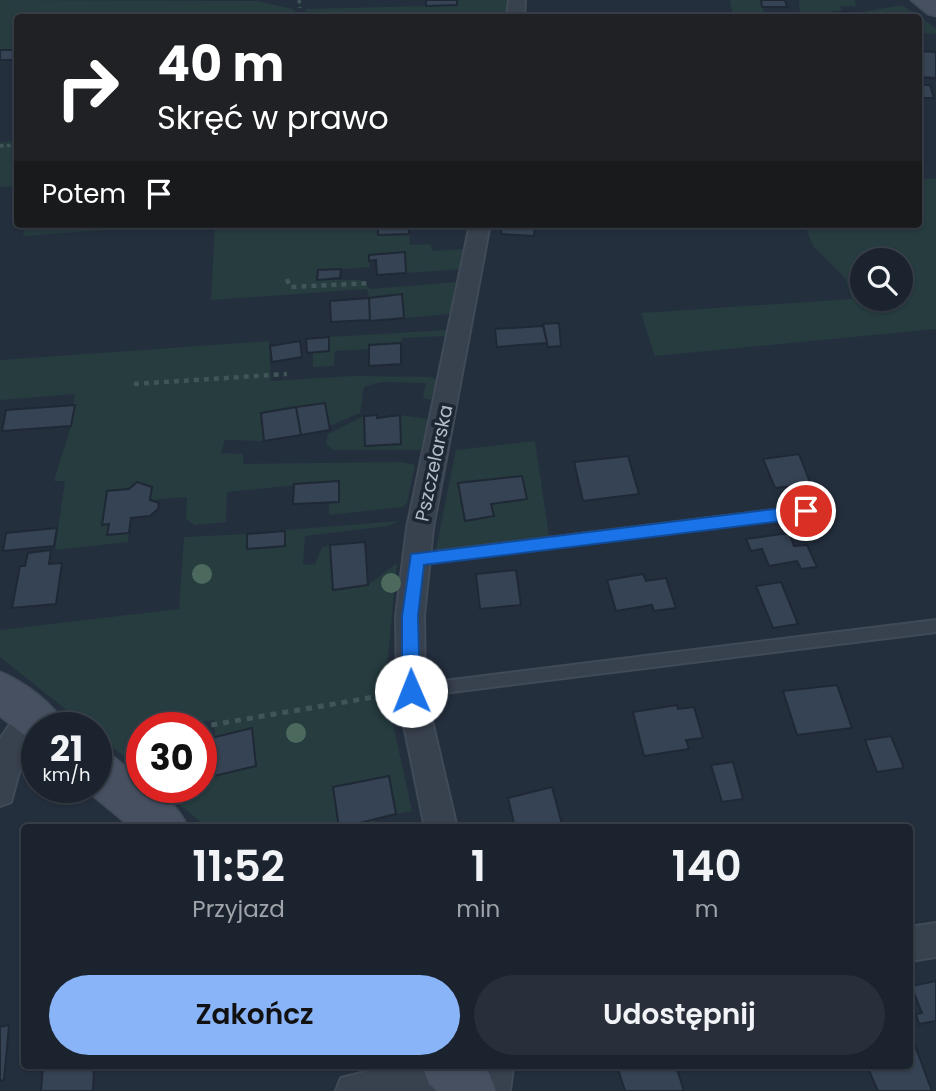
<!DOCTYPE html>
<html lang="pl">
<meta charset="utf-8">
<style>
:root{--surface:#1b232e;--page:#282f3a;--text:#f1f3f6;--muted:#a0a4aa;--line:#39404a;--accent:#8ab4f8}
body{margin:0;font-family:Poppins,sans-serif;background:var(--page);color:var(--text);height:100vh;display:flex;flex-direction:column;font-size:26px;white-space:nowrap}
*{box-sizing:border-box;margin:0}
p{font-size:23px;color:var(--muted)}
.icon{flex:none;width:38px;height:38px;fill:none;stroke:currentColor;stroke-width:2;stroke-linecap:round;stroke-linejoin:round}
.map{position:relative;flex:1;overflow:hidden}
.drawer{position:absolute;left:21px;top:824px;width:892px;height:245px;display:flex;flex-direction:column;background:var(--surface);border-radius:7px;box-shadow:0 2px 5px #0004,0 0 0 2px var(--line)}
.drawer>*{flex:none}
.top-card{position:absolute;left:14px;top:14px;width:908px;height:214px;border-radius:7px;box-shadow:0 2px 5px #0004,0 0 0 2px var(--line);background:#202124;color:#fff;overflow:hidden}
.fabs{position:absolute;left:850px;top:248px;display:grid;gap:14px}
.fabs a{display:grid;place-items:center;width:63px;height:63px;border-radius:50%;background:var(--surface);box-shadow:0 2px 5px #0004,0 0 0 2px var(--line);font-size:35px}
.speed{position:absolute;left:21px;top:712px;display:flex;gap:14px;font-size:35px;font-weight:700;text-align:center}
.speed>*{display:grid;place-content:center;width:91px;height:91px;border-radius:50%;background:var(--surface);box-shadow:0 2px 5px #0004,0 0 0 2px var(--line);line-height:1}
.speed small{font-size:18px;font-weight:400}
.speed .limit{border:10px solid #d22;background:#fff;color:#111}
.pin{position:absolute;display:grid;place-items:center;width:60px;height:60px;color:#fff;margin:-30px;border:4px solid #fff;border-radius:50%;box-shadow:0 2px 7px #0007}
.me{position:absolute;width:77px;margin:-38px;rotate:359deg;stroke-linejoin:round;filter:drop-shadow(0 0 5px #0008)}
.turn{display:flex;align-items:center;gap:24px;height:147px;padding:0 28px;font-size:32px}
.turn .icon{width:91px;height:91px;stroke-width:2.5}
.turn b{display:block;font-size:49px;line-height:60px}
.then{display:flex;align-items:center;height:66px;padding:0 28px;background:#0003;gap:14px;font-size:26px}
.eta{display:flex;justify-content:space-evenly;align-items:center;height:119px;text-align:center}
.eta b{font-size:42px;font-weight:600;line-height:49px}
.action{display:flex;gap:14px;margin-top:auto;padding:14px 28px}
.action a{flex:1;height:80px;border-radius:42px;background:var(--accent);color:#111;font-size:28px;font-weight:600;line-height:80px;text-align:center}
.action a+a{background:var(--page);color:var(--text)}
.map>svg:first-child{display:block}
.green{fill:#263c3f;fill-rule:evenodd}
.building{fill:#364354;stroke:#1f2835;stroke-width:2}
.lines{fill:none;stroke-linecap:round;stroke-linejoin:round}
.lane-casing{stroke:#414a57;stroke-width:4}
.street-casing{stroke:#414a57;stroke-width:4}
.secondary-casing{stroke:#414a57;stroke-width:3}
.path-far2{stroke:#3f5557;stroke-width:3.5;stroke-dasharray:3.5 3.5;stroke-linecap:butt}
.path-far1{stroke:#3f5557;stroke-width:4.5;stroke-dasharray:5 5;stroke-linecap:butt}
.path{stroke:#3f5557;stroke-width:5;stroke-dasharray:6 6;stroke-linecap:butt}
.lane{fill:#38414e;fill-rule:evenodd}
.street{fill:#38414e;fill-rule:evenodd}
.secondary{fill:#465061;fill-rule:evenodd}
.tree{fill:#4b6a5d}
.route{fill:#1a73e8;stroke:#114b97;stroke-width:2}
.labels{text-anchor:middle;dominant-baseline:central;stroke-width:7;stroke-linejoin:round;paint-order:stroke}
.street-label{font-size:19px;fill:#b4bcc9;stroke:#1d2633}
</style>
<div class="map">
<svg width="936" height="1091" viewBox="0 0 936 1091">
<rect width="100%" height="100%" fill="#242f3e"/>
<!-- green -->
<path class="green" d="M 0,0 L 258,1 C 270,5 285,6 295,10 L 295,18 L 18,18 L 17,50 L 0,51 Z
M 426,0 L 427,6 L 457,5 L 457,0 L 510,0 L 507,17 L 306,18 L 306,9 L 425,6 Z
M 730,0 L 761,0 L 765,16 L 800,17 L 799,0 L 855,0 L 856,6 L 840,6 L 842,13 L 828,13 L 832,17 L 733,18 Z
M 902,5 L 936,28 L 936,34 L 919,33 L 919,18 L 859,17 L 857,13 Z
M 17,141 L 17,186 L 0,187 L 0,142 Z
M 936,178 L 936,329 L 655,356 L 641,313 L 852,299 L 845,278 L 813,246 L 804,224 L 919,224 L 919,180 ZM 863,261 L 901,261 L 901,299 L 863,299 Z
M 25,224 L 188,224 L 23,236 Z
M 215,224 L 378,224 L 378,235 L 409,234 L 410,245 L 431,244 L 432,251 L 465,249 L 462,269 L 406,273 L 405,253 L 369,255 L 370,267 L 318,271 L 318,280 L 360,280 L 371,289 L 456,282 L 450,314 L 404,318 L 402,295 L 369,298 L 367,289 L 211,300 Z
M 447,330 L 446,336 L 402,338 L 401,343 L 370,345 L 370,349 L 335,351 L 334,366 L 313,367 L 313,353 L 329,351 L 329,337 Z
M 269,341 L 271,381 L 353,376 L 432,377 L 437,381 L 432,400 L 423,398 L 426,383 L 380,382 L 364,387 L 360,413 L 329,426 L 325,403 L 261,413 L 264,441 L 225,440 L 221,453 L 243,454 L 243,464 L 401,462 L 415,465 L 407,503 L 402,507 L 329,515 L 329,502 L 339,481 L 227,492 L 226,522 L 195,525 L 186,519 L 187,497 L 150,500 L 152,487 L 137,482 L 129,489 L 107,491 L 103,524 L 109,524 L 108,535 L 129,533 L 128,542 L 55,550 L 65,481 L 54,481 L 71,426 L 75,394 L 0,400 L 0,360 Z
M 400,415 L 428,419 L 421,450 L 333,450 L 326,443 L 328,434 L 364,416 L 365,446 Z
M 535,441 L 550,543 L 434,559 L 456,450 Z
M 400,521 L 388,526 L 305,536 L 303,565 L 315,564 L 322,547 L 330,545 L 333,590 L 368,585 L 397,563 L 385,687 L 412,811 L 396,814 L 389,776 L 333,788 L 374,819 L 376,828 L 208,828 L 160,788 L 201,788 L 201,779 L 256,766 L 252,728 L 215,737 L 214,720 L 165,728 L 142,728 L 139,757 L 132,763 L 96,734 L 96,728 L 89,728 L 0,657 L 0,630 L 179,609 L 184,537 L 247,534 L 247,549 L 285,546 L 285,530 Z"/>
<!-- building -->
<path class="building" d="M 426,0 L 457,0 L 457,5 L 426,6 Z
M 761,0 L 785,0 L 787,7 L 762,7 Z
M 842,12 L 857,13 L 859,18 L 829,17 L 828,13 Z
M 0,50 L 18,50 L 17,60 L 0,60 Z
M 919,51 L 936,52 L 936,78 L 920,77 Z
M 919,85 L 930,85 L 934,98 L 920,98 Z
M 378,224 L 409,224 L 409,234 L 378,235 Z
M 502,224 L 535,224 L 534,236 L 501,234 Z
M 405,252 L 406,273 L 377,275 L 376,260 L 369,261 L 369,255 Z
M 341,269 L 340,278 L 317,280 L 318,270 Z
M 402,294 L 404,318 L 370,321 L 369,298 Z
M 369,298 L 370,320 L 331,322 L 330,301 Z
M 559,323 L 561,346 L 548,347 L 543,324 Z
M 543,326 L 547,343 L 497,347 L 495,329 Z
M 329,337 L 329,351 L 307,353 L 306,339 Z
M 300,341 L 302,357 L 272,362 L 270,346 Z
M 401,343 L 401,364 L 369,366 L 369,345 Z
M 325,403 L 330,430 L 301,435 L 296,407 Z
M 75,405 L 71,426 L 2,431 L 6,410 Z
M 296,407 L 301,435 L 264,441 L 261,413 Z
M 377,415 L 377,418 L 400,415 L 401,444 L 365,446 L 364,416 Z
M 799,454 L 813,490 L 804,491 L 802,485 L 775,488 L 763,459 Z
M 628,456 L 639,494 L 583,501 L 574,462 Z
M 522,476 L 527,499 L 491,504 L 494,516 L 465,521 L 458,483 Z
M 339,481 L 339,502 L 293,504 L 294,484 Z
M 137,482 L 152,487 L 150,500 L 159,503 L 158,509 L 150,516 L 131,518 L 129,533 L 107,535 L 109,524 L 102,525 L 107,491 L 129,489 Z
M 57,528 L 54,546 L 3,551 L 6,533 Z
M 285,531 L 285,546 L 247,549 L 247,534 Z
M 789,533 L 794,546 L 807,545 L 817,567 L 801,569 L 797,561 L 769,566 L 762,549 L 751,551 L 746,539 Z
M 365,542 L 368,585 L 333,590 L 330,545 Z
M 51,550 L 49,564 L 62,563 L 56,604 L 12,608 L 20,566 L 25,566 L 28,553 Z
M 516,570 L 521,605 L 480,609 L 476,574 Z
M 643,574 L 646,581 L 666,578 L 676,608 L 654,611 L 652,605 L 616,611 L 607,580 Z
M 781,582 L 798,624 L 773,628 L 756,586 Z
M 837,685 L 852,728 L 797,735 L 783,691 Z
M 677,705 L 678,709 L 694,707 L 703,738 L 686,740 L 689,749 L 644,756 L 633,712 Z
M 252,728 L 256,766 L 214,776 L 211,738 Z
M 891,736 L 904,768 L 877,772 L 865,740 Z
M 733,762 L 743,799 L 722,802 L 711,765 Z
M 389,776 L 396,814 L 339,828 L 333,787 Z
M 552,787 L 563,828 L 515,828 L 508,798 Z
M 936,981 L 936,1021 L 919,1024 L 916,1014 L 922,1013 L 911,986 Z
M 9,1025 L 4,1080 L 0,1081 L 0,1027 Z
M 911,1035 L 932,1091 L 878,1091 L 867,1066 L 910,1066 Z
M 43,1066 L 94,1066 L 93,1091 L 41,1091 Z
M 617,1066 L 676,1066 L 684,1091 L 625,1091 Z"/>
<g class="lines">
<defs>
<path id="lane" d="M 806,506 L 810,507 L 812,511 L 810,515 L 806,516 L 416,564 L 412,563 L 410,559 L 412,555 L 416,554 Z
M 936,620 L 936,632 L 411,697 L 406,695 L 404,691 L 406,687 L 411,685 Z"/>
<path id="street" d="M 509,0 L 525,0 L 524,18 L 507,18 Z
M 470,224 L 490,224 L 433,528 L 424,616 L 425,691 L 457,828 L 425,828 L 397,691 L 396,616 L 407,528 Z
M 32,703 L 42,707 L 47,717 L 42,728 L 37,728 L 37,735 L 24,754 L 11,802 L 0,806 L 0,739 L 22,707 Z
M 936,923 L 936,957 L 910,961 L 910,927 Z
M 389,1066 L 468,1066 L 470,1070 L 465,1083 L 437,1091 L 336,1091 L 341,1078 Z
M 477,1066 L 513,1066 L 510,1091 L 474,1091 Z"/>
<path id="secondary" d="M 911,0 L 936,0 L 936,16 L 928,14 Z
M 0,672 C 24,682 55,704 66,728 L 37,728 L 37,745 L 0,716 Z
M 96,749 L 111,755 L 142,780 L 142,788 C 161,788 181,811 188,828 L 132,828 L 84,788 L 96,788 Z
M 422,1066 L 481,1066 L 489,1073 L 496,1091 L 437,1091 L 429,1084 Z"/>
</defs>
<!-- lane casing -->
<use href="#lane" class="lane-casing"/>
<!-- street casing -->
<use href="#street" class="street-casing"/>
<!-- secondary casing -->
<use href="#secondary" class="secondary-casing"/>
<!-- path-far2 -->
<path class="path-far2" d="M 299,0 L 300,8
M 0,146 L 18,145"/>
<!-- path-far1 -->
<path class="path-far1" d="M 287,279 L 290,287 L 371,283
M 134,384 L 287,374"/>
<!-- path -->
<path class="path" d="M 201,731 L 211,725 L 386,695"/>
<!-- lane -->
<use href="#lane" class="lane"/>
<!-- street -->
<use href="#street" class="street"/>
<!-- secondary -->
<use href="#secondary" class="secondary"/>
</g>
<!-- trees -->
<g class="tree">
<circle cx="202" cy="574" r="10"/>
<circle cx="391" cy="583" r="10"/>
<circle cx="296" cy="733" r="10"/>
</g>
<!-- route -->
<path class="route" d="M 806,505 L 814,511 L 806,518 L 424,565 L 418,616 L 420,691 L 417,697 L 411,699 L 405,697 L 402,691 L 402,616 L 411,554 Z"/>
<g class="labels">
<!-- street labels -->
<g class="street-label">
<text transform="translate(434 463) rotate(-78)">Pszczelarska</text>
</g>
</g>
</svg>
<div class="fabs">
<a><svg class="icon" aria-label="search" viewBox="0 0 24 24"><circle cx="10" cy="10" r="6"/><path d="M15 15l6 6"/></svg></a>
</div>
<div class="speed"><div>21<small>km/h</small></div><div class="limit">30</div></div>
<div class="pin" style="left:806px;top:511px;background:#d93025"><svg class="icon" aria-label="arrive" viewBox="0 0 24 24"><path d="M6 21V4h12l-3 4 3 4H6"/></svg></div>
<svg class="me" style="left:411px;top:691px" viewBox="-20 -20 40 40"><circle r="19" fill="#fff"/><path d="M0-13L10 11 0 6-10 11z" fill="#1a73e8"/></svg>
<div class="top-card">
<div class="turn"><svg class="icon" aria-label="right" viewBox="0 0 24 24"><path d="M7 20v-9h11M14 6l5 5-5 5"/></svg><div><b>40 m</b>Skręć w prawo</div></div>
<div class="then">Potem<svg class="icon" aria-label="arrive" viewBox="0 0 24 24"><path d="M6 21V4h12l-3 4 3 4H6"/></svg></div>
</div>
<section class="drawer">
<div class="eta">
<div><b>11:52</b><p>Przyjazd</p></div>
<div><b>1</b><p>min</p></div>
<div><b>140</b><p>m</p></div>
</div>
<div class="action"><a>Zakończ</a><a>Udostępnij</a></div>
</section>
</div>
